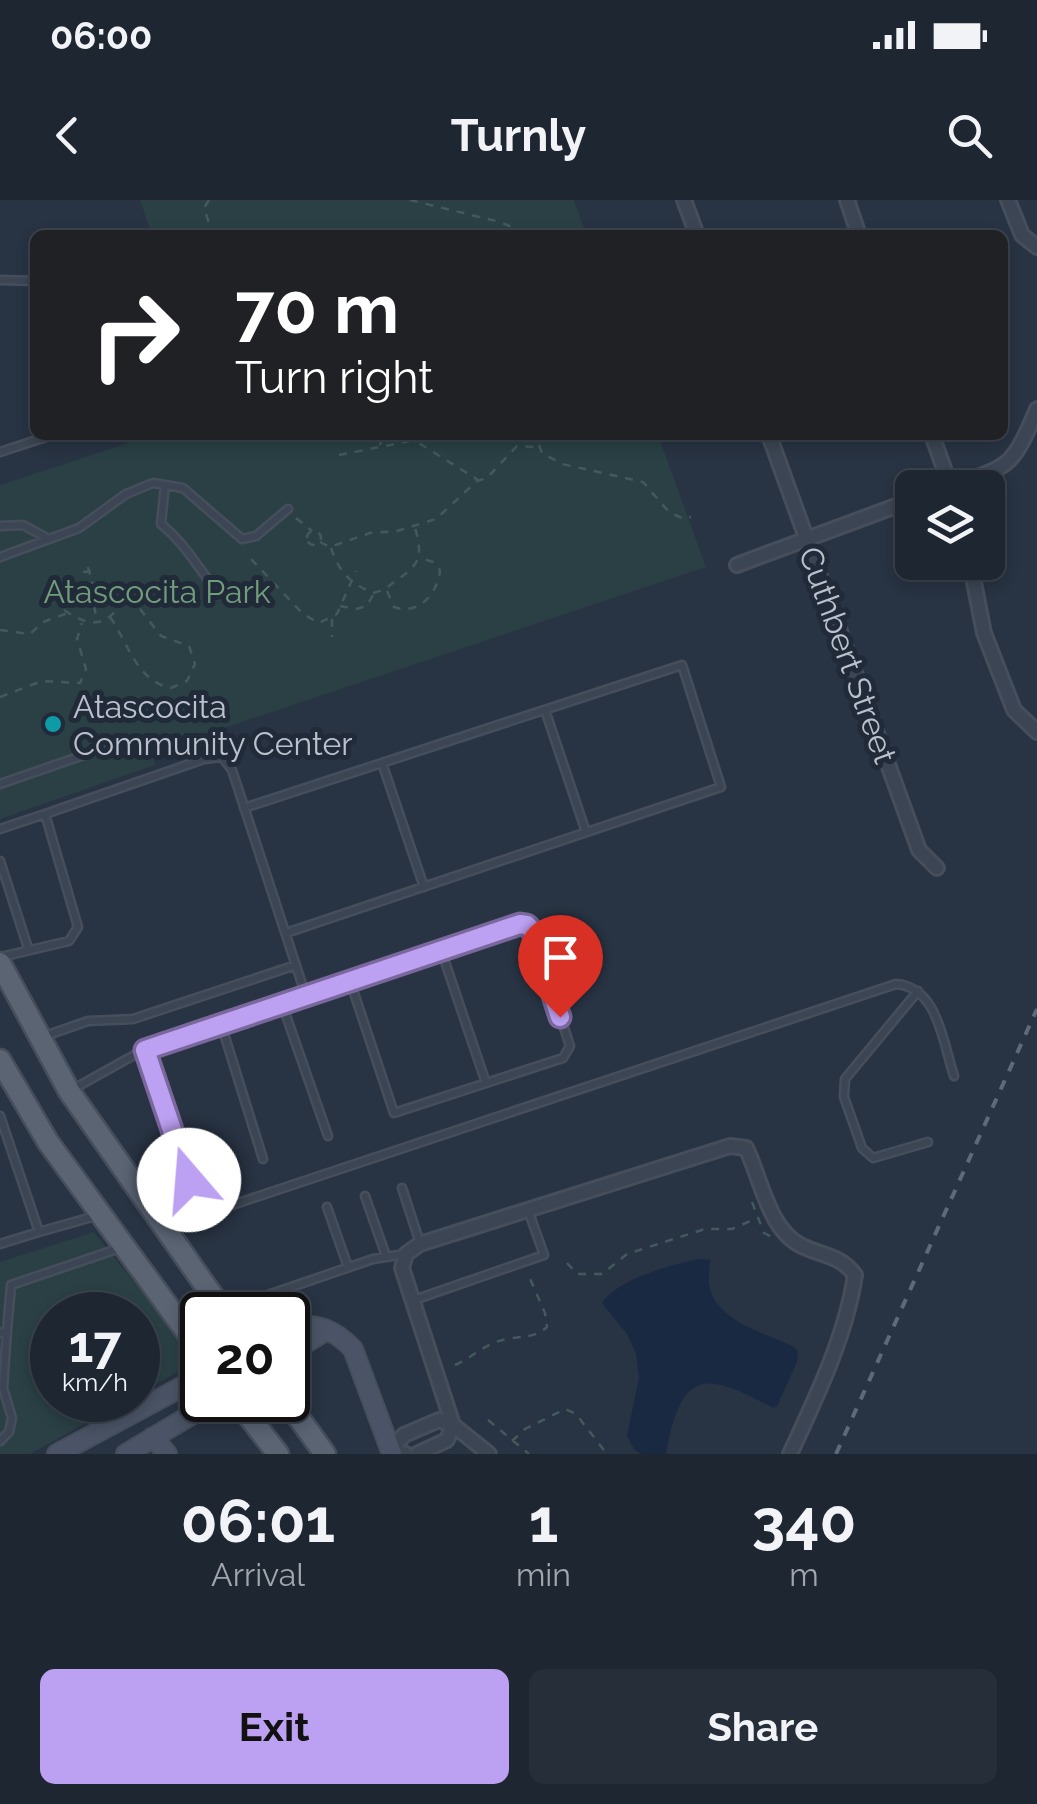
<!DOCTYPE html>
<style>
:root{--surface:#1e2632;--page:#262e3a;--text:#f1f3f6;--muted:#a1a5ac;--line:#3c434d;--accent:#bca0f2}
body{margin:0;font-family:Raleway,sans-serif;background:var(--page);color:var(--text);height:100vh;display:flex;flex-direction:column;font-size:38px;white-space:nowrap}
*{box-sizing:border-box;margin:0}
p{font-size:32px;color:var(--muted)}
.icon{flex:none;width:55px;height:55px;fill:none;stroke:currentColor;stroke-width:2;stroke-linecap:round;stroke-linejoin:round}
.map{position:relative;height:1254px;overflow:hidden}
.panel{display:flex;flex-direction:column;background:var(--surface);flex:1}
.panel>*{flex:none}
.banner{position:absolute;left:30px;top:30px;width:978px;height:210px;border-radius:15px;box-shadow:0 5px 15px #0003,0 0 0 2px var(--line);background:#202124;color:#fff;overflow:hidden}
.tools{position:absolute;left:895px;top:270px;display:grid;gap:20px}
.tools a{display:grid;place-items:center;width:110px;height:110px;border-radius:15px;background:var(--surface);box-shadow:0 5px 15px #0003,0 0 0 2px var(--line);font-size:50px}
.speed{position:absolute;left:30px;top:1092px;display:flex;gap:20px;font-size:50px;font-weight:700;text-align:center}
.speed>*{display:grid;place-content:center;width:130px;height:130px;border-radius:50%;background:var(--surface);box-shadow:0 5px 15px #0003,0 0 0 2px var(--line);line-height:1}
.speed small{font-size:25px;font-weight:400}
.speed .limit{border:5px solid #111;border-radius:15px;background:#fff;color:#111}
.pin{position:absolute;display:grid;place-items:center;width:85px;height:85px;color:#fff;margin:-102px -42px;border-radius:50% 50% 50% 0;rotate:-45deg;box-shadow:0 0 10px #0007}
.pin .icon{rotate:45deg}
.me{position:absolute;width:110px;margin:-55px;rotate:342deg;stroke-linejoin:round;filter:drop-shadow(0 0 8px #0008)}
.turn{display:flex;align-items:center;gap:35px;height:210px;padding:0 40px;font-size:45px}
.turn .icon{width:130px;height:130px;stroke-width:2.5}
.turn b{display:block;font-size:70px;line-height:85px}
.eta{display:flex;justify-content:space-evenly;align-items:center;height:170px;text-align:center}
.eta b{font-size:60px;font-weight:700;line-height:70px}
.cta{display:flex;gap:20px;margin-top:auto;padding:20px 40px}
.cta a{flex:1;height:115px;border-radius:15px;background:var(--accent);color:#111;font-size:40px;font-weight:700;line-height:115px;text-align:center}
.cta a+a{background:var(--page);color:var(--text)}
.status{display:flex;justify-content:space-between;align-items:center;height:70px;padding:0 50px;background:var(--surface);direction:ltr}
.status svg{height:28px;fill:currentColor}
header{display:flex;justify-content:space-between;align-items:center;height:130px;padding:0 40px;background:var(--surface);font-size:45px;font-weight:700}
.map>svg:first-child{display:block}
.green{fill:#2a4044}
.water{fill:#1a2942}
.lines{fill:none;stroke-linecap:round;stroke-linejoin:round}
.lane-casing{stroke:#464e5c;stroke-width:11}
.street-casing{stroke:#464e5c;stroke-width:18}
.secondary-casing{stroke:#464e5c;stroke-width:22}
.primary-casing{stroke:#464e5c;stroke-width:25}
.path{stroke:#43595c;stroke-width:2.5;stroke-dasharray:8 8;stroke-linecap:butt}
.lane{stroke:#3c4553;stroke-width:6}
.street{stroke:#3c4553;stroke-width:12}
.secondary{stroke:#4a5466;stroke-width:18}
.primary{stroke:#5a6473;stroke-width:20}
.rail{stroke:#5e697a;stroke-width:4;stroke-dasharray:10 10;stroke-linecap:butt}
.route-casing{stroke:#7a689d;stroke-width:25}
.route{stroke:#bca0f2;stroke-width:18}
.culture-dot{fill:#0f9aa8;stroke:#212a38;stroke-width:4}
.labels{text-anchor:middle;dominant-baseline:central;stroke-width:10;stroke-linejoin:round;paint-order:stroke}
.park-label{font-size:32px;fill:#719d7c;stroke:#212a38}
.street-label{font-size:32px;fill:#bac0cc;stroke:#212a38}
.poi-label{font-size:32px;fill:#bac0cc;stroke:#212a38;text-anchor:start}
</style>
<div class="status"><b>06:00</b><svg viewBox="0 0 49 12"><path d="M0 12V9h3v3zM5 12V6h3v6zM10 12V3h3v9zM15 12V0h3v12zM26 1h20v11H26zM47 4h2v5h-2z"/></svg></div>
<header><svg class="icon" aria-label="back" viewBox="0 0 24 24"><path d="M15 5l-7 7 7 7"/></svg>Turnly<svg class="icon" aria-label="search" viewBox="0 0 24 24"><circle cx="10" cy="10" r="6"/><path d="M15 15l6 6"/></svg></header>
<div class="map">
<svg width="1037" height="1254" viewBox="0 0 1037 1254">
<rect width="100%" height="100%" fill="#283343"/>
<!-- green -->
<path class="green" d="M 140,0 L 574,0 L 586,35 L 152,35 Z
M 153,235 L 658,235 L 706,367 L 152,552 L 155,565 L 0,619 L 0,285 Z
M 94,1032 L 191,1153 L 179,1171 L 138,1194 L 138,1115 L 52,1115 L 52,1200 L 127,1200 L 30,1254 L 0,1254 L 0,1062 Z"/>
<!-- water -->
<path class="water" d="M 699,1059 L 710,1060 C 710,1068 708,1077 709,1084 C 714,1120 764,1133 792,1146 L 798,1151 L 797,1162 L 777,1206 L 773,1208 C 705,1171 681,1168 666,1254 L 641,1254 L 634,1249 L 627,1236 L 639,1178 L 636,1153 L 627,1134 L 602,1103 C 618,1079 670,1065 699,1059 Z"/>
<g class="lines">
<defs>
<path id="lane" d="M 0,80 L 35,81
M 0,252 L 52,235
M 165,285 L 161,324 C 189,347 197,369 221,395
M 0,326 L 23,325 L 47,338
M 0,357 L 79,328 L 126,294 L 153,283 L 183,288 L 242,339 L 256,336 L 288,309
M 545,510 L 586,632
M 382,563 L 424,687
M 0,584 L 107,547
M 244,608 L 682,465 L 721,587 L 286,733
M 45,614 L 204,559 L 222,557 L 232,570 L 302,784
M 0,629 L 45,614 L 78,727 L 69,741 L 1,757
M 0,661 L 28,748
M 441,750 L 486,883
M 918,791 L 845,879 L 844,897 L 862,948 L 873,958 L 928,942
M 282,804 L 328,936
M 221,824 L 263,959
M 45,836 L 88,821 L 133,819 L 296,765
M 145,849 L 189,980
M 75,888 L 145,849 L 520,724 L 527,725 L 532,730 L 570,846 L 563,858 L 394,913 L 350,781
M 0,916 L 39,1032 L 99,1015
M 402,988 L 420,1043
M 365,996 L 386,1056
M 327,1007 L 348,1067
M 169,1026 L 896,784 C 938,787 943,843 954,876
M 0,1044 L 39,1032
M 262,1097 L 373,1059 L 405,1054
M 414,1100 L 544,1055 L 528,1010
M 0,1133 L 7,1131 L 11,1085 L 120,1048
M 0,1241 L 9,1232 L 12,1218 L 3,1188 L 7,1131"/>
<path id="street" d="M 684,0 L 697,35
M 847,0 L 859,35
M 1008,0 L 1022,35 L 1037,47
M 769,235 L 919,650 L 937,668
M 932,235 L 951,288
M 948,288 C 1009,265 1011,271 1037,209
M 970,362 L 984,433 L 1014,510 L 1037,532
M 737,365 L 912,300
M 406,1254 L 391,1251 L 404,1235 L 439,1220 L 453,1225 L 447,1240 L 417,1254
M 489,1254 L 453,1225 L 402,1068 L 406,1054 L 420,1044 L 730,946 L 746,948 C 761,978 768,1028 800,1045 C 821,1056 841,1055 855,1075 C 846,1136 816,1198 790,1254"/>
<path id="secondary" d="M 288,1130 C 313,1120 335,1130 353,1149 L 392,1254
M 288,1154 L 327,1130
M 153,1237 L 167,1254
M 57,1254 L 202,1176
M 126,1254 L 216,1200"/>
<path id="primary" d="M 0,763 L 69,891 L 226,1115
M 0,860 L 48,942 L 202,1153
M 236,1200 L 278,1254
M 286,1200 L 325,1254"/>
</defs>
<!-- lane casing -->
<use href="#lane" class="lane-casing"/>
<!-- street casing -->
<use href="#street" class="street-casing"/>
<!-- secondary casing -->
<use href="#secondary" class="secondary-casing"/>
<!-- primary casing -->
<use href="#primary" class="primary-casing"/>
<!-- path -->
<path class="path" d="M 209,0 L 204,8 L 213,35
M 410,0 L 500,22 L 531,35
M 406,235 L 478,280
M 380,245 L 383,235
M 539,245 L 542,253 L 562,264 L 643,282 L 669,312 L 684,319 L 691,317
M 339,255 L 410,241
M 296,318 L 312,331
M307 338a7 7 0 1 1 14 0a7 7 0 1 1-14 0Z
M 320,342 L 330,347 L 370,333 L 397,331 L 436,319 L 477,281 L 487,278 L 517,246 L 532,247 L 547,235
M 331,348 C 339,372 350,383 373,393 C 387,390 390,384 401,377 C 423,362 421,352 415,327
M 251,359 L 303,414 L 319,423 L 337,414 L 356,371
M 88,367 L 92,382
M 83,372 L 99,370
M81 394a11 11 0 1 1 22 0a11 11 0 1 1-22 0Z
M 387,391 L 394,407 C 419,416 438,393 440,370 L 433,362 L 420,358
M 94,406 L 97,421
M 340,406 L 356,409 L 367,406 L 373,395
M 64,410 C 90,428 107,428 124,399
M 110,417 C 128,442 136,481 171,488 L 187,481 L 195,464 L 189,446 L 161,436 L 140,409 L 122,403
M 332,419 L 332,437
M 0,430 L 30,434 L 43,422 L 68,413
M 0,497 L 42,481 L 80,483 L 86,469 L 77,439 L 82,423
M 752,1002 L 764,1033 L 772,1037
M 567,1063 L 577,1074 L 602,1074 L 627,1054 L 705,1029 L 732,1029 L 757,1018
M 455,1165 C 473,1157 487,1142 507,1139 C 522,1136 535,1138 547,1127 L 545,1113 L 528,1074
M 488,1220 L 529,1254
M 512,1241 L 525,1229 L 565,1209 L 576,1214 L 607,1254"/>
<!-- lane -->
<use href="#lane" class="lane"/>
<!-- street -->
<use href="#street" class="street"/>
<!-- secondary -->
<use href="#secondary" class="secondary"/>
<!-- primary -->
<use href="#primary" class="primary"/>
<!-- rail -->
<path class="rail" d="M 836,1254 L 1037,809"/>
</g>
<g class="lines">
<defs>
<path id="route" d="M 189,980 L 145,850 L 520,724 L 527,725 L 532,730 L 560,817"/>
</defs>
<!-- route casing -->
<use href="#route" class="route-casing"/>
<!-- route -->
<use href="#route" class="route"/>
</g>
<!-- markers -->
<circle class="culture-dot" cx="53" cy="524" r="10"/>
<g class="labels">
<!-- park labels -->
<g class="park-label">
<text x="157" y="391">Atascocita Park</text>
</g>
<!-- street labels -->
<g class="street-label">
<text transform="translate(848 455) rotate(70)">Cuthbert Street</text>
</g>
<!-- poi labels -->
<g class="poi-label">
<text x="73" y="506">Atascocita<tspan x="73" dy="37">Community Center</tspan></text>
</g>
</g>
</svg>
<div class="tools">
<a><svg class="icon" aria-label="layers" viewBox="0 0 24 24"><path d="M12 4l9 5-9 5-9-5zM3 14l9 5 9-5"/></svg></a>
</div>
<div class="speed"><div>17<small>km/h</small></div><div class="limit">20</div></div>
<div class="pin" style="left:560px;top:817px;background:#d93025"><svg class="icon" aria-label="arrive" viewBox="0 0 24 24"><path d="M6 21V4h12l-3 4 3 4H6"/></svg></div>
<svg class="me" style="left:189px;top:980px" viewBox="-20 -20 40 40"><circle r="19" fill="#fff"/><path d="M0-13L10 11 0 6-10 11z" fill="#bca0f2"/></svg>
<div class="banner">
<div class="turn"><svg class="icon" aria-label="right" viewBox="0 0 24 24"><path d="M7 20v-9h11M14 6l5 5-5 5"/></svg><div><b>70 m</b>Turn right</div></div>
</div>
</div>
<section class="panel">
<div class="eta">
<div><b>06:01</b><p>Arrival</p></div>
<div><b>1</b><p>min</p></div>
<div><b>340</b><p>m</p></div>
</div>
<div class="cta"><a>Exit</a><a>Share</a></div>
</section>
